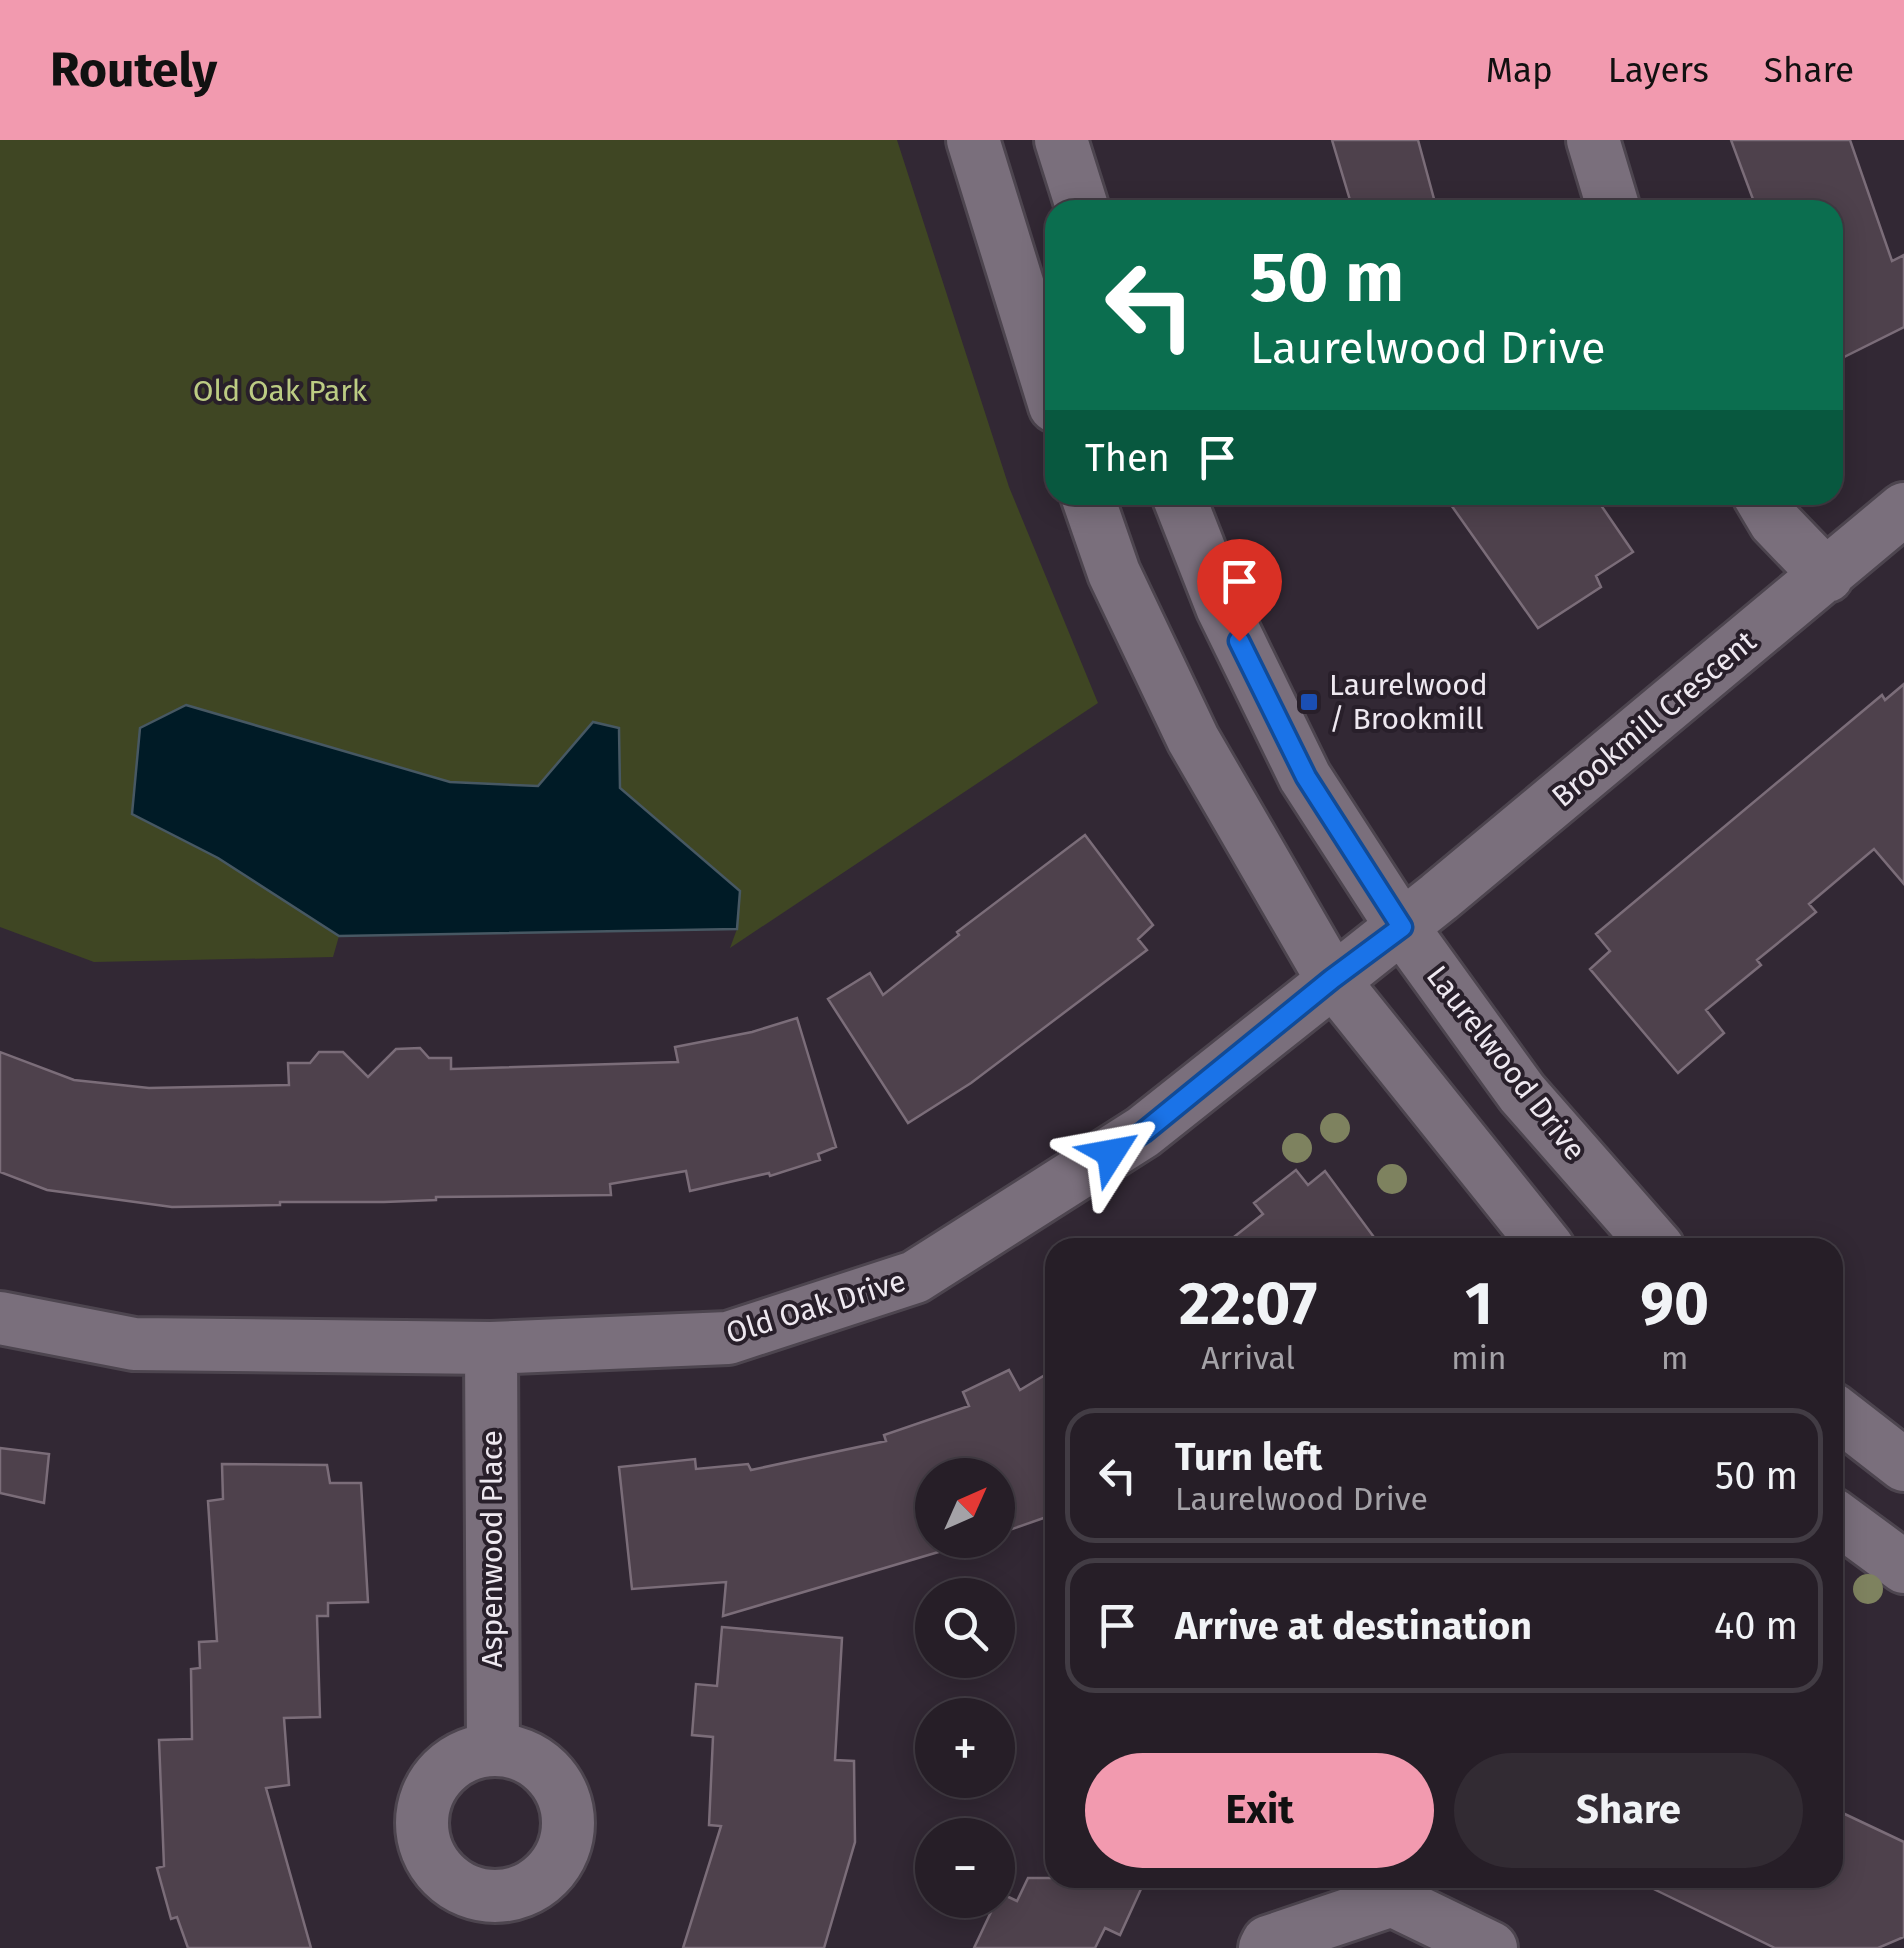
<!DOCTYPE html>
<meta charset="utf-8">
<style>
:root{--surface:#261e27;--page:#322b33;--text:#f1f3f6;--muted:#a4a2a7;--line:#423c44;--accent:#f29aaf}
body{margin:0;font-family:"Fira Sans",sans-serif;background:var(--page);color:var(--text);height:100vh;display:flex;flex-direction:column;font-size:38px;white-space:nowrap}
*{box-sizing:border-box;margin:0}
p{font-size:32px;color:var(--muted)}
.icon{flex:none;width:55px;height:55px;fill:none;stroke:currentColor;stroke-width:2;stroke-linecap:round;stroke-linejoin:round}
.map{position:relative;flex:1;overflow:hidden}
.panel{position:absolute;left:1045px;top:1098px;width:798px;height:650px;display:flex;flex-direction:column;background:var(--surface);border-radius:30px;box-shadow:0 5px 25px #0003,0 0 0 2px var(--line)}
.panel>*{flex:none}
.guide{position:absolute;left:1045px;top:60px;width:798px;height:305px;border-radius:30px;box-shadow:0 5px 25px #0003,0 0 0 2px var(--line);background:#0b6e4f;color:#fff;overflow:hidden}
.needle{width:65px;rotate:45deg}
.tools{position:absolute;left:915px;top:1318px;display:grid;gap:20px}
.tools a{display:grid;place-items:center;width:100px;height:100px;border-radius:50%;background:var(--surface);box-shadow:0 5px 25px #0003,0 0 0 2px var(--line);font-size:50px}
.pin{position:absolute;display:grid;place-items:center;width:85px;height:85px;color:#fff;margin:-102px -42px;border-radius:50% 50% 50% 0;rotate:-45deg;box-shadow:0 0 10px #0007}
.pin .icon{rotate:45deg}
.me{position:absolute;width:110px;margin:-55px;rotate:56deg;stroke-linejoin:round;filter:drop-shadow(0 0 8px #0008)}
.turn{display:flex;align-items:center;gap:35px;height:210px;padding:0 40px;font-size:45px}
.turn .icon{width:130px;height:130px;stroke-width:2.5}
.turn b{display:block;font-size:70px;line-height:85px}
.then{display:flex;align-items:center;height:95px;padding:0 40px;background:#0003;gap:20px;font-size:38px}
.eta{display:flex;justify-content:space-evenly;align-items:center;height:170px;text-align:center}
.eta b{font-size:60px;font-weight:700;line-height:70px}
.button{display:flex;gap:20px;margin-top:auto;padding:20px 40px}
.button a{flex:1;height:115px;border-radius:60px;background:var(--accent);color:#111;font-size:40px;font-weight:700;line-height:115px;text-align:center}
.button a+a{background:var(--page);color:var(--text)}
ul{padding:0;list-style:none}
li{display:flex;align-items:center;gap:30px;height:135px;margin:0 20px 15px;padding:0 20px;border:5px solid var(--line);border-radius:30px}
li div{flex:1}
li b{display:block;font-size:38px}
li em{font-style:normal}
header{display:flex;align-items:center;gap:60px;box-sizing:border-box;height:140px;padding:0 50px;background:var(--accent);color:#111}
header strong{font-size:48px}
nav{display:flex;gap:55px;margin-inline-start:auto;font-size:35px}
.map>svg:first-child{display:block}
.green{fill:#3f4623}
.water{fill:#001b26;stroke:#475863;stroke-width:2.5}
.building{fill:#4e414c;stroke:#7b6d79;stroke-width:2.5}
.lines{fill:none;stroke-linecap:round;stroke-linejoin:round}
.minor-casing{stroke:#4d454f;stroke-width:58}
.minor{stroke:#7a6f7c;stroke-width:52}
.tree{fill:#7e825f}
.route-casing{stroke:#114b97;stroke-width:25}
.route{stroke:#1a73e8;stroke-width:18}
.transit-dot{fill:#1a4fb4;stroke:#281f2a;stroke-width:4}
.labels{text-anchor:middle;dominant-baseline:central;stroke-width:8;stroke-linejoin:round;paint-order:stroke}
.park-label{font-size:30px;fill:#bccc83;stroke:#281f2a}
.poi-label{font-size:30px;fill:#eee8f0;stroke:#281f2a;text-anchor:start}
.street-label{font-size:30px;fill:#eee8f0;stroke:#281f2a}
</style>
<header>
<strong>Routely</strong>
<nav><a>Map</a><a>Layers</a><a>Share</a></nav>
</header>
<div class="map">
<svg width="1904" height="1808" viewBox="0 0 1904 1808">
<rect width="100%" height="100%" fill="#322834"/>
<!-- green -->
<path class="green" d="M 0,0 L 897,0 L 1009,347 L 1098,563 L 730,808 L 737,789 L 740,751 L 620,648 L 593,583 L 538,646 L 451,642 L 186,566 L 132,674 L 218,718 L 339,796 L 333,817 L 94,822 L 0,787 Z"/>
<!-- water -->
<path class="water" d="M 186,565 L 450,642 L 538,646 L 593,582 L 619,588 L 620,648 L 740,751 L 737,789 L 339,796 L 218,718 L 132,674 L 140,588 Z"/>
<!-- building -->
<path class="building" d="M 1332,0 L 1418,0 L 1437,70 L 1353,70 Z
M 1731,0 L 1850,0 L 1892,121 L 1904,115 L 1904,187 L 1832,223 L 1832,70 L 1757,70 Z
M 1444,355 L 1594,355 L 1633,412 L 1596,436 L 1601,447 L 1538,488 Z
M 1904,544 L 1904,744 L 1874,709 L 1809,764 L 1816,772 L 1757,820 L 1761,825 L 1706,870 L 1724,893 L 1678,933 L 1590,829 L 1610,811 L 1596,794 L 1882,555 L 1885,560 Z
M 1085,695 L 1153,785 L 1138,799 L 1147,810 L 971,943 L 908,983 L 828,859 L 870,833 L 883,855 L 959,795 L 957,792 Z
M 797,878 L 836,1007 L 818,1014 L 820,1020 L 770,1036 L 769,1033 L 690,1051 L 686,1031 L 610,1044 L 611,1055 L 436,1057 L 436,1060 L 384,1062 L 280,1062 L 280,1065 L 172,1067 L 47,1050 L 0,1032 L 0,912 L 74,940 L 149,948 L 289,945 L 288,923 L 310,923 L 319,912 L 343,912 L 368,937 L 396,909 L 420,908 L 429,918 L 451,918 L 451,929 L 678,922 L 675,907 L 752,892 Z
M 1296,1030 L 1308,1045 L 1325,1031 L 1382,1108 L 1220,1108 L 1263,1074 L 1254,1063 Z
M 1055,1229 L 1055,1374 L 998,1394 L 998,1335 L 932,1335 L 932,1400 L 979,1400 L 723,1476 L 726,1442 L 632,1449 L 619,1327 L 695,1319 L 696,1329 L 748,1324 L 751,1330 L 886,1301 L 884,1295 L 969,1266 L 963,1252 L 1009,1230 L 1020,1250 Z
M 0,1308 L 49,1314 L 44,1363 L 0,1353 Z
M 222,1324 L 327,1325 L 330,1343 L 361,1343 L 368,1462 L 328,1463 L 328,1476 L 317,1476 L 320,1577 L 284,1578 L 289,1645 L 266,1648 L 311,1808 L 188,1808 L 177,1777 L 171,1779 L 157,1728 L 164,1726 L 159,1600 L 192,1599 L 191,1529 L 200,1528 L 199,1502 L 217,1501 L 208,1361 L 223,1359 Z
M 722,1487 L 842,1498 L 835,1620 L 854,1621 L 855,1702 L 824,1808 L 683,1808 L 721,1686 L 709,1685 L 713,1597 L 692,1595 L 696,1544 L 717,1546 Z
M 1832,1668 L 1904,1702 L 1904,1797 L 1878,1808 L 1775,1808 L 1631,1738 L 1832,1738 Z
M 1028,1738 L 1146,1738 L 1120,1795 L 1105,1788 L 1095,1808 L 974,1808 L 1000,1753 L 1017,1761 Z"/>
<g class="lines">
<defs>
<path id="minor" d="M 973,0 L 1055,266
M 1061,0 L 1083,70
M 1593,0 L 1614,70
M 1087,355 L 1114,433 L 1193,599 L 1332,839 L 1548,1108
M 1178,355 L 1222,467 L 1305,637 L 1402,787 L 1522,953 L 1658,1108
M 1759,355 L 1775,382 L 1827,436
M 0,1178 L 134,1204 L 491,1208 L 728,1198 L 915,1137 L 1143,992 L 1439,757 L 1904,369
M 491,1208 L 493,1610
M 1832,1269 L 1904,1325
M 1832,1374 L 1904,1427
M422 1683a73 73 0 1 1 146 0a73 73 0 1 1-146 0Z
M 1265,1808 L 1268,1802 L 1392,1760 L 1491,1808"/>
</defs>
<!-- minor casing -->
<use href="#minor" class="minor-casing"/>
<!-- minor -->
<use href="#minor" class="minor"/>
</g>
<!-- trees -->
<g class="tree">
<circle cx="1335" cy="988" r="15"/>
<circle cx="1297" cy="1008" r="15"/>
<circle cx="1392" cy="1039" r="15"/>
<circle cx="1868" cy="1449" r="15"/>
</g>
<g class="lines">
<defs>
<path id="route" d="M 1111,1013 L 1144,992 L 1332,839 L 1402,787 L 1306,637 L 1239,501"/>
</defs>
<!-- route casing -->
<use href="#route" class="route-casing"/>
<!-- route -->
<use href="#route" class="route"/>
</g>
<!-- markers -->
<rect class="transit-dot" x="1299" y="552" width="20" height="20" rx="5"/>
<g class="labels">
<!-- park labels -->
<g class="park-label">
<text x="280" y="251">Old Oak Park</text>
</g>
<!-- poi labels -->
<g class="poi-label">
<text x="1329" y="545">Laurelwood<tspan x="1329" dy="34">/ Brookmill</tspan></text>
</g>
<!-- street labels -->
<g class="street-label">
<text transform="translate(1654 579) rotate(-40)">Brookmill Crescent</text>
<text transform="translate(1506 923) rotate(52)">Laurelwood Drive</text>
<text transform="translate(816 1167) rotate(-17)">Old Oak Drive</text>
<text transform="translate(492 1409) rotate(-90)">Aspenwood Place</text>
</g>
</g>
</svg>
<div class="tools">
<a><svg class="needle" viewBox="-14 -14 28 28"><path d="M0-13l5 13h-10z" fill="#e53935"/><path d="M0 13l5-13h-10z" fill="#a4a2a7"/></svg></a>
<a><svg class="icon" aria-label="search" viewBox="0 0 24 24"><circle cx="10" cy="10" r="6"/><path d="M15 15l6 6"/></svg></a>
<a>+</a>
<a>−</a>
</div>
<div class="pin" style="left:1239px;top:501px;background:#d93025"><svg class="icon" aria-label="arrive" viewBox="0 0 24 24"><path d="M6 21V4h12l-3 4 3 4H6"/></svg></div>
<svg class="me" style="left:1111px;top:1013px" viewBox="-20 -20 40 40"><path d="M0-17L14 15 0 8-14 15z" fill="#1a73e8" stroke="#fff" stroke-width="4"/></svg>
<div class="guide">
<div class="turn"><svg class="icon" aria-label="left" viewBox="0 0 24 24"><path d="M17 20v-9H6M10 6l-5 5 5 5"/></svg><div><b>50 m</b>Laurelwood Drive</div></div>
<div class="then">Then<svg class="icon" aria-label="arrive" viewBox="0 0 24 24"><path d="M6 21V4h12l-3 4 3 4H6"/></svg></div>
</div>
<section class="panel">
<div class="eta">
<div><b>22:07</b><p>Arrival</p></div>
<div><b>1</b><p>min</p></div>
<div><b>90</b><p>m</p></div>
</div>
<ul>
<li><svg class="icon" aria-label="left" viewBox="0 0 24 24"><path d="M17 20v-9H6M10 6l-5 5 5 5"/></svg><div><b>Turn left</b><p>Laurelwood Drive</p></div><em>50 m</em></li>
<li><svg class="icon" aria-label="arrive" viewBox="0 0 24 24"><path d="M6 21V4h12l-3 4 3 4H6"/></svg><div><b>Arrive at destination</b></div><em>40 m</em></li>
</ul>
<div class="button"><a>Exit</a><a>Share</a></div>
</section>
</div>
